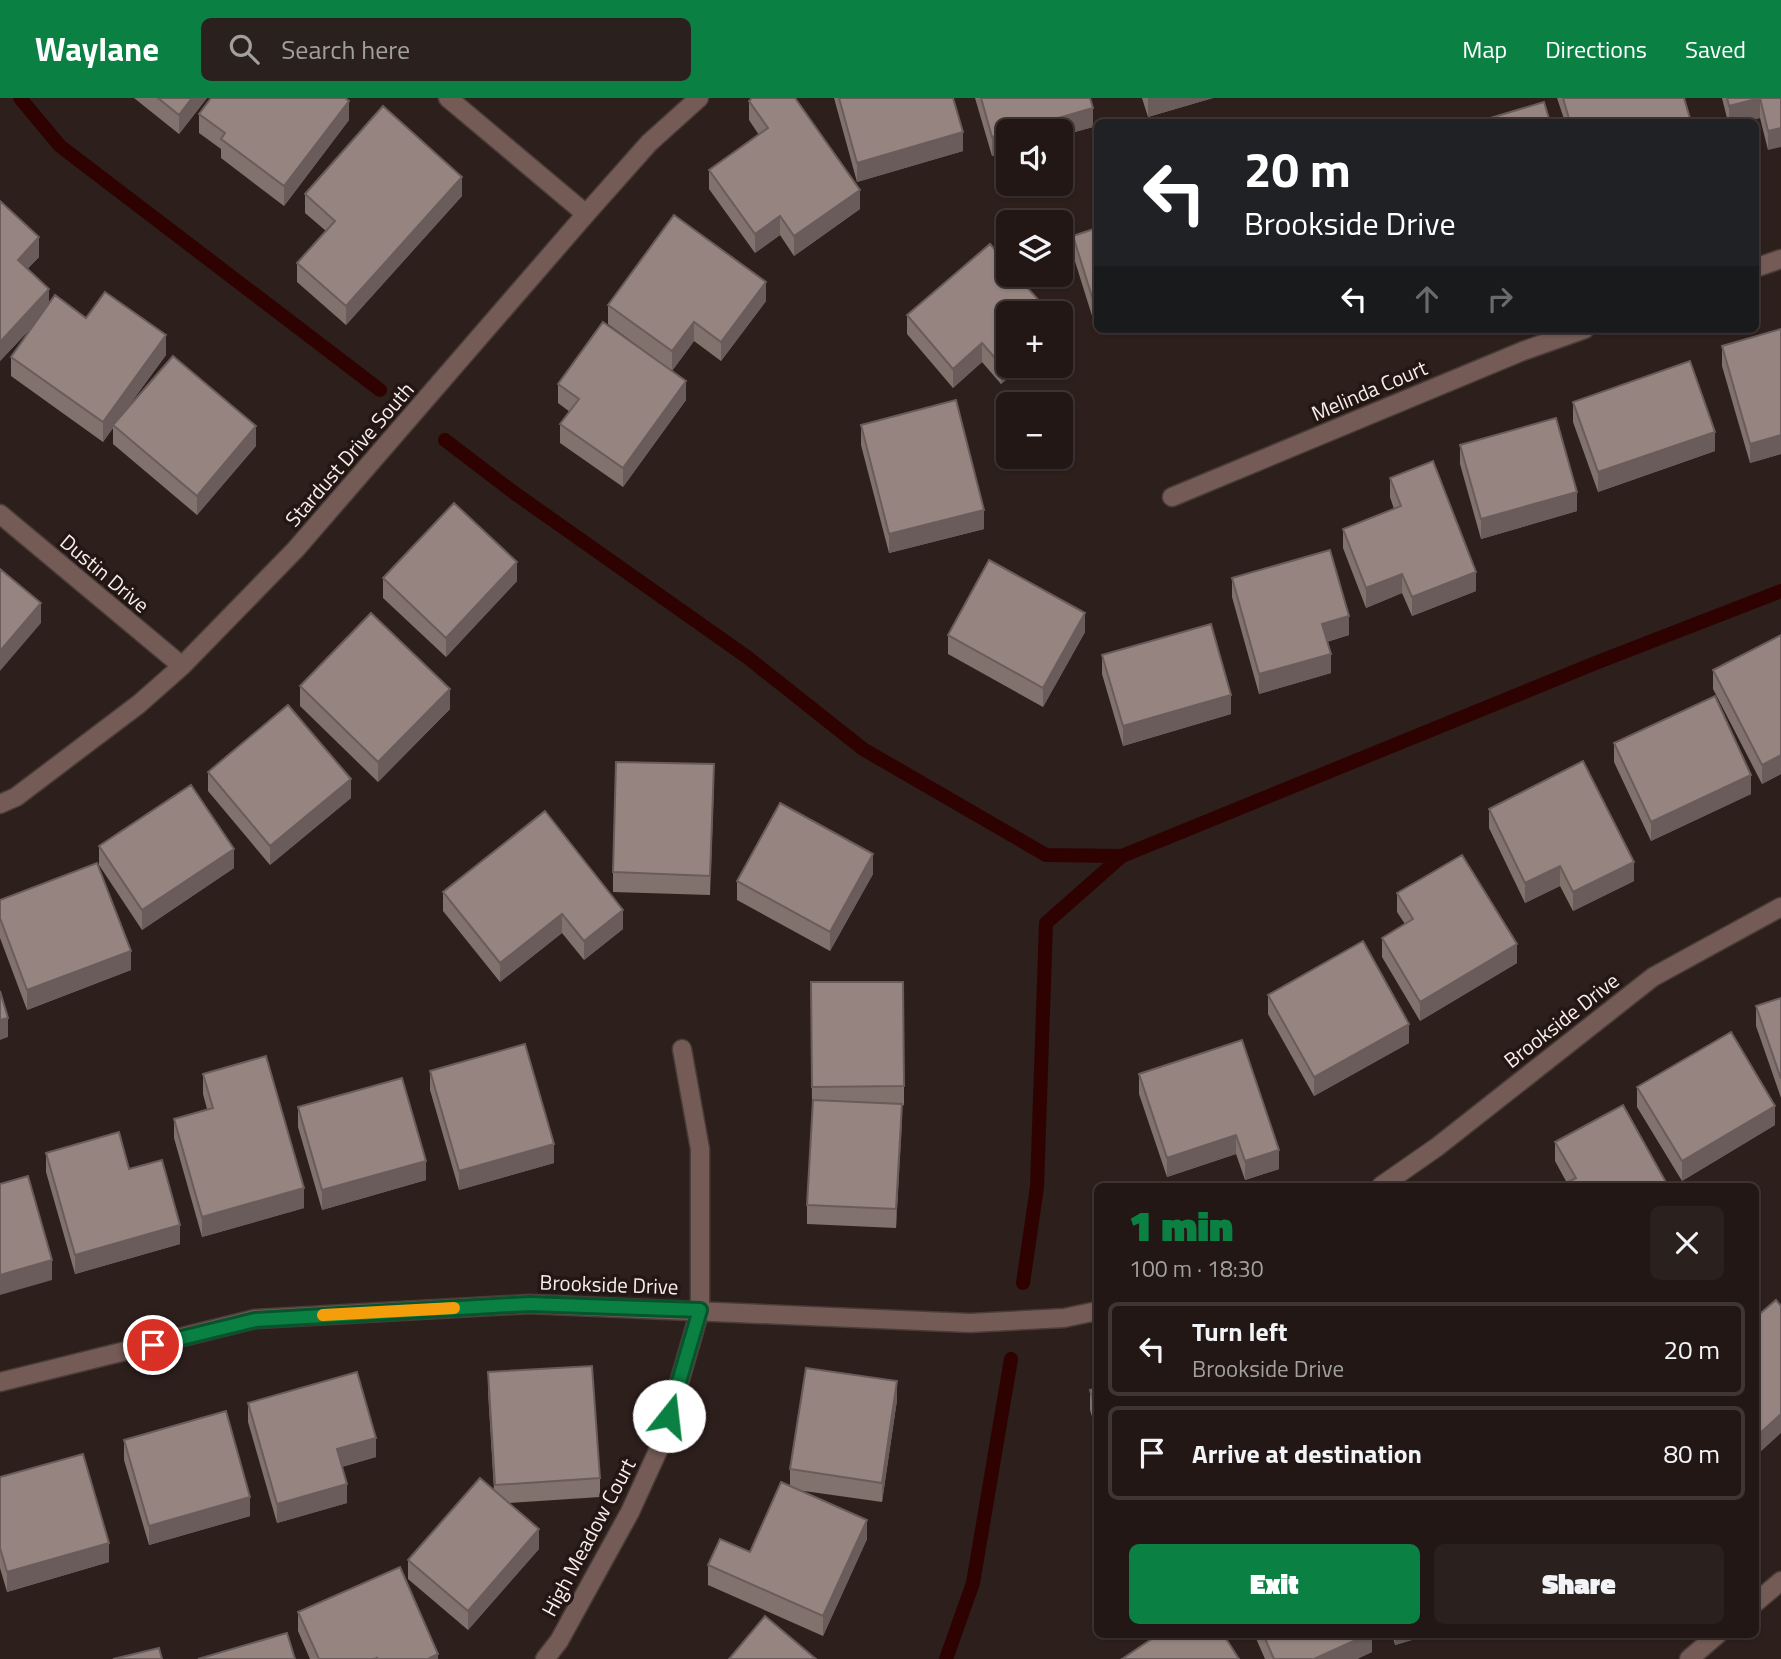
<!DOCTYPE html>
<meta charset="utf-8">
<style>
:root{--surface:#221715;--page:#2a201e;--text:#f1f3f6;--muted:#a29fa0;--line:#3f3634;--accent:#0b8043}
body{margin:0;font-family:"Titillium Web",sans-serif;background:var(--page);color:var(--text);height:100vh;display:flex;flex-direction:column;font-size:26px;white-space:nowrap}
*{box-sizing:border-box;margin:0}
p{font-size:23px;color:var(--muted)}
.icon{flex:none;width:38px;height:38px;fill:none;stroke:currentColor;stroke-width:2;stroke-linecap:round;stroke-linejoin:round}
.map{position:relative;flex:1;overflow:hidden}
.side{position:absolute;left:1094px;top:1085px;width:665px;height:455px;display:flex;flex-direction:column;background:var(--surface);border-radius:10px;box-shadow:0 2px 5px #0004,0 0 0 2px var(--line)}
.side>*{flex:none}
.top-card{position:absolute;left:1094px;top:21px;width:665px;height:214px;border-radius:10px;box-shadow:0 2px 5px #0004,0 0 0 2px var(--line);background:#202124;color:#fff;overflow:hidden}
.buttons{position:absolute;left:996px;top:21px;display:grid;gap:14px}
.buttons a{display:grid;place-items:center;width:77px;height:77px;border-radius:10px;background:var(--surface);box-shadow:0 2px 5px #0004,0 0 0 2px var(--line);font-size:35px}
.pin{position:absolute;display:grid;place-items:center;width:60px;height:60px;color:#fff;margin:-30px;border:4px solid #fff;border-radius:50%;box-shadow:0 2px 7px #0007}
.me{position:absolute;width:77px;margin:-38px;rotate:16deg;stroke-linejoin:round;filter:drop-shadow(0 0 5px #0008)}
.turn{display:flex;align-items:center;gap:24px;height:147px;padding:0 35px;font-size:32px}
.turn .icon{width:91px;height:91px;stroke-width:2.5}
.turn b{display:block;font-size:49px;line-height:60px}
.lanes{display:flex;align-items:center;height:66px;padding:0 35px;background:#0003;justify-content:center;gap:35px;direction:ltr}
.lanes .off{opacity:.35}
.round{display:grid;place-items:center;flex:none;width:74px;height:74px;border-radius:10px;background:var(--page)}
.headline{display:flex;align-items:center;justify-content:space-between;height:119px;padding:0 35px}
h1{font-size:42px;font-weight:800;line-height:52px;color:var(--accent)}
.action{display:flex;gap:14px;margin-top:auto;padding:14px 35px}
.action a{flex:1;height:80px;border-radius:10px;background:var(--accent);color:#fff;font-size:28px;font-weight:800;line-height:80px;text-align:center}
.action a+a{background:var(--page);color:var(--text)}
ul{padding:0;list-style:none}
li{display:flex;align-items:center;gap:21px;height:94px;margin:0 14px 10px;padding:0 21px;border:4px solid var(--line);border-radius:10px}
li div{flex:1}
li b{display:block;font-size:26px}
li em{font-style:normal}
header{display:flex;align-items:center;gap:42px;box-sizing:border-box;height:98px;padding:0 35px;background:var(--accent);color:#fff}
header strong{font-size:33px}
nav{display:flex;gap:38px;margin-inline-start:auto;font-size:24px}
.search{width:490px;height:63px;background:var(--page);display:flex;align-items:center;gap:18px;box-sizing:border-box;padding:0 24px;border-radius:10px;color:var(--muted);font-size:26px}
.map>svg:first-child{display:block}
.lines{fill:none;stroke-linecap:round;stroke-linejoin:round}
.stream{stroke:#2e0200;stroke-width:14}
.minor-casing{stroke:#493c39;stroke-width:21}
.minor{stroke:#745b56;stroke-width:18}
.wall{fill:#81726e}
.shaded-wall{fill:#695c5a}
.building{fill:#968480;stroke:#695c5a;stroke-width:2}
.route-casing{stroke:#07532c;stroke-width:18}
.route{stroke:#0b8043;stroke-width:12}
.slow{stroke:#f59e0b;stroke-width:12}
.labels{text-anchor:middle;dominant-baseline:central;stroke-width:7;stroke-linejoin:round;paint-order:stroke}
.street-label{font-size:21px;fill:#f7edeb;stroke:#231613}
</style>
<header>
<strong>Waylane</strong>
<div class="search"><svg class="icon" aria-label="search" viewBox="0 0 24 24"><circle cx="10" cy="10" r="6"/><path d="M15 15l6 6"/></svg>Search here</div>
<nav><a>Map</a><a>Directions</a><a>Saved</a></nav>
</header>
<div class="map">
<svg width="1781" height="1561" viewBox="0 0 1781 1561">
<rect width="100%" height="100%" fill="#2d1f1c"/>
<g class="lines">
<!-- stream -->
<path class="stream" d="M 20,0 L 60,48 L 380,292
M 445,342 L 513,394 L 747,559 L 863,651 L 1046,757 L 1122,758 L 1598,564 L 1781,493
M 1023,1185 L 1037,1089 L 1046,825 L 1122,758
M 946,1561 L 973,1485 L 1011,1261"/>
<defs>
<path id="minor" d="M 448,0 L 586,116
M 1755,170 L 1781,161
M 1172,399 L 1523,253 L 1585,231
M 0,416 L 182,568
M 0,706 L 16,699 L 139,606 L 182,568 L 296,451 L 586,116 L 649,45 L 699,0
M 1381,1088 L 1437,1049 L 1653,879 L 1781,809
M 0,1284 L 255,1221 L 529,1206 L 970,1225 L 1064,1220 L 1097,1213
M 1755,1505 L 1781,1483
M 545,1561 L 559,1543 L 630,1414 L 662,1344 L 700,1212 L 700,1051 L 682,951
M 1689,1561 L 1718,1536"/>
</defs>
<!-- minor casing -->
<use href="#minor" class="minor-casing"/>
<!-- minor -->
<use href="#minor" class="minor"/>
</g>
<!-- wall -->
<path class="wall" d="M 134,0 L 207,0 L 179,36 Z
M 834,0 L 953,0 L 963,53 L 857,84 Z
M 975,0 L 1090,0 L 1093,29 L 1060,38 L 1060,33 L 992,58 Z
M 1142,0 L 1213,0 L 1148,19 Z
M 1557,0 L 1684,0 L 1691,24 L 1565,24 Z
M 1722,0 L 1781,0 L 1768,52 L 1760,20 L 1741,24 L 1728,24 Z
M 749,3 L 860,111 L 794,158 L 780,137 L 755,155 L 709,91 L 709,72 L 759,37 L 749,22 Z
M 199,16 L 349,22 L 284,108 L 221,60 L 221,51 L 199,35 Z
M 305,96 L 462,98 L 346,227 L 297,184 L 297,165 L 326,133 L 305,115 Z
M 0,103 L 39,159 L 27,171 L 49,206 L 86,220 L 166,257 L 125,313 L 256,348 L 197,417 L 113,346 L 113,330 L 103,344 L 11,278 L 11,259 L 34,227 L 0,263 Z
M 1097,130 L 1097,220 L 1093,221 L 1073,157 L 1073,138 Z
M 990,146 L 1008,268 L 1022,268 L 1001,286 L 982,264 L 953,290 L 907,236 L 907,217 Z
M 766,203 L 721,263 L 694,243 L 672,273 L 608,226 L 608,207 Z
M 1781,231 L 1781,356 L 1750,365 L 1722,268 L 1722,248 Z
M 558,286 L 686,302 L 623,389 L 560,345 L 560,326 L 570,314 L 558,305 Z
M 1573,304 L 1715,353 L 1598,394 L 1573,324 Z
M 861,327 L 984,431 L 889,455 L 861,347 Z
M 1460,347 L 1577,413 L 1481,441 L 1460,366 Z
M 1390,380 L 1476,493 L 1412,518 L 1402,495 L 1366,510 L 1343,450 L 1343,431 L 1394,411 L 1390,399 Z
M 383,480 L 517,483 L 446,559 L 383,500 Z
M 1232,480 L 1349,537 L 1327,544 L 1331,575 L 1259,596 L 1232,499 Z
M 1085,534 L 1043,609 L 948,556 L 948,537 Z
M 1781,537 L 1781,676 L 1762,686 L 1713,591 L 1713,572 Z
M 1102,557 L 1231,616 L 1123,648 L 1102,576 Z
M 300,588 L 450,611 L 378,684 L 300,608 Z
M 1614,645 L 1751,696 L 1651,743 L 1614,664 Z
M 208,674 L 351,700 L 270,767 L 208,693 Z
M 714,685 L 710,797 L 613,794 L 613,774 Z
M 1489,711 L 1634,783 L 1573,813 L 1560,788 L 1525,805 L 1489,730 Z
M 545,713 L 623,831 L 584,862 L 562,835 L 500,884 L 443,813 L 443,794 Z
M 99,748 L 234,770 L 142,832 L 99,767 Z
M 873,776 L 830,853 L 737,802 L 737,783 Z
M 1397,795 L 1517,865 L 1420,923 L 1382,859 L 1382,840 L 1405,826 L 1397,814 Z
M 0,802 L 131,872 L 27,912 L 0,840 Z
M 811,884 L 904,988 L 904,1007 L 902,1008 L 896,1130 L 807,1126 L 807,1107 L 813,1009 L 812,1009 Z
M 1268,897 L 1409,945 L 1314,998 L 1268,916 Z
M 1781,900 L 1781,1000 L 1756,928 L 1756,908 Z
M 430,973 L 554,1065 L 459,1092 L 430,992 Z
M 203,976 L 304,1110 L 202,1139 L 174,1040 L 174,1021 L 207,1011 L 203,996 Z
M 1139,976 L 1279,1052 L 1279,1071 L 1245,1082 L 1236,1056 L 1167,1079 L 1139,996 Z
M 1637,989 L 1775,1027 L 1682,1083 L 1637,1009 Z
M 298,1009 L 426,1082 L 322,1112 L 298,1029 Z
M 1555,1044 L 1668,1088 L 1567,1085 L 1555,1063 Z
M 46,1055 L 129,1071 L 180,1146 L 75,1176 L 46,1074 Z
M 1776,1202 L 1758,1356 L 1755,1353 L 1755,1220 Z
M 488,1274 L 600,1380 L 600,1399 L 509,1405 L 539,1451 L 468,1532 L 408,1481 L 408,1462 L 494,1393 L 488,1294 Z
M 1097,1290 L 1097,1335 L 1090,1312 L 1090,1292 Z
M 897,1302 L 882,1404 L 797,1392 L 867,1441 L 823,1538 L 708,1487 L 708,1467 L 750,1454 L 790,1389 L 790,1371 Z
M 248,1305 L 376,1359 L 342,1369 L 347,1405 L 277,1425 L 248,1324 Z
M 124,1342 L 250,1418 L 149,1447 L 124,1362 Z
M 0,1379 L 109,1464 L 7,1494 L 0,1470 Z
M 298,1514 L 438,1561 L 310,1561 L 298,1533 Z
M 1254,1536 L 1372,1536 L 1372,1554 L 1357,1561 L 1265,1561 Z
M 1392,1536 L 1432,1536 L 1395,1547 Z"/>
<!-- shaded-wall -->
<path class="shaded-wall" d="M 192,0 L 207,0 L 179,36 L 179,17 Z
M 1148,0 L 1213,0 L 1148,19 Z
M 1760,0 L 1760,20 L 1741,24 L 1729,24 L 1729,8 Z
M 349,3 L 349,22 L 284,108 L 284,88 Z
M 1093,10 L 1093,29 L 1060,38 L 1060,33 L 1011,33 Z
M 1781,30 L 1781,49 L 1768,52 L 1768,33 Z
M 963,34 L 963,53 L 857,84 L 857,65 Z
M 1008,34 L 1008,53 L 992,58 L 992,39 Z
M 462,79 L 462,98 L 346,227 L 346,208 Z
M 860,92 L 860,111 L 794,158 L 794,138 Z
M 780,118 L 780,137 L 755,155 L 755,136 Z
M 39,139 L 39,159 L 18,181 L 18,162 Z
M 766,184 L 766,203 L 721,263 L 721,244 Z
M 49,191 L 49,211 L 0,263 L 0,244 Z
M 1097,201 L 1097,220 L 1093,221 L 1093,202 Z
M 694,224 L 694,243 L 672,273 L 672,253 Z
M 1135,231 L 1154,231 L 1135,237 Z
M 166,237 L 166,257 L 114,328 L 113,327 L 113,330 L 103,344 L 103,324 Z
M 982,245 L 982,264 L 953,290 L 953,271 Z
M 1008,260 L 1008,268 L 1022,268 L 1001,286 L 1001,267 Z
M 686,283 L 686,302 L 623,389 L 623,370 Z
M 256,328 L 256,348 L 197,417 L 197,398 Z
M 1715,334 L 1715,353 L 1598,394 L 1598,374 Z
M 1781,337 L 1781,356 L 1750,365 L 1750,346 Z
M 1577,394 L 1577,413 L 1481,441 L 1481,421 Z
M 984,412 L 984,431 L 889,455 L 889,436 Z
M 517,464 L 517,483 L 446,559 L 446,540 Z
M 1476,474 L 1476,493 L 1412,518 L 1412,499 Z
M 1402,476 L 1402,495 L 1366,510 L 1366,490 Z
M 41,505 L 41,525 L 0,573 L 0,553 Z
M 1085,515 L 1085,534 L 1043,609 L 1043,590 Z
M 1349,518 L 1349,537 L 1322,545 L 1322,526 Z
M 1331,556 L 1331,575 L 1259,596 L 1259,576 Z
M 450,591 L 450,611 L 378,684 L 378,664 Z
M 1231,597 L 1231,616 L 1123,648 L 1123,628 Z
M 1781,657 L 1781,676 L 1762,686 L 1762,667 Z
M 1751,677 L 1751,696 L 1651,743 L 1651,724 Z
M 351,681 L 351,700 L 270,767 L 270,748 Z
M 234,751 L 234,770 L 142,832 L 142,812 Z
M 873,756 L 873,776 L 830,853 L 830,834 Z
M 1634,764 L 1634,783 L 1573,813 L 1573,794 Z
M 1560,768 L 1560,788 L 1525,805 L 1525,785 Z
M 623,812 L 623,831 L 584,862 L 584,843 Z
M 562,816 L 562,835 L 500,884 L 500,865 Z
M 1517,846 L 1517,865 L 1420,923 L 1420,904 Z
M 131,853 L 131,872 L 27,912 L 27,892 Z
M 8,920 L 8,939 L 0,942 L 0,922 Z
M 1409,926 L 1409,945 L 1314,998 L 1314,979 Z
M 902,1006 L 902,1026 L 896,1130 L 896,1111 Z
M 1775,1008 L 1775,1027 L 1682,1083 L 1682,1063 Z
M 1236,1037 L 1236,1056 L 1167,1079 L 1167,1060 Z
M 554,1046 L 554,1065 L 459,1092 L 459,1073 Z
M 1279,1052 L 1279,1071 L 1245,1082 L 1245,1063 Z
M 426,1063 L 426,1082 L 322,1112 L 322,1092 Z
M 304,1090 L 304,1110 L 202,1139 L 202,1119 Z
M 180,1127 L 180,1146 L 75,1176 L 75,1157 Z
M 52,1162 L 52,1182 L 0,1197 L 0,1177 Z
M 897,1283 L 897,1302 L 882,1404 L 882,1385 Z
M 1781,1316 L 1781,1335 L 1758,1356 L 1758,1337 Z
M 376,1340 L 376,1359 L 337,1370 L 337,1351 Z
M 347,1386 L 347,1405 L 277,1425 L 277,1406 Z
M 250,1399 L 250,1418 L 149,1447 L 149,1428 Z
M 867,1422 L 867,1441 L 823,1538 L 823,1518 Z
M 539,1431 L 539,1451 L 468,1532 L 468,1513 Z
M 109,1445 L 109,1464 L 7,1494 L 7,1474 Z
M 1369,1536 L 1372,1536 L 1372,1554 L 1357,1561 L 1314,1561 Z
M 1395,1536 L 1432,1536 L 1395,1547 Z
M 438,1556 L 438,1561 L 428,1561 Z"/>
<!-- building -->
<path class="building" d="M 158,0 L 192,0 L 179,17 Z
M 211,0 L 345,0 L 349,3 L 284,88 L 221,41 L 225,35 L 199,16 Z
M 752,0 L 795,0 L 860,92 L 794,138 L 780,118 L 755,136 L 709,72 L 768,30 L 749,3 Z
M 839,0 L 953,0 L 963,34 L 857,65 Z
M 981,0 L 1090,0 L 1093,10 L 992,39 Z
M 1563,0 L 1684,0 L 1691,24 L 1570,24 Z
M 1727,0 L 1781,0 L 1781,30 L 1768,33 L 1760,0 L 1729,8 Z
M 1544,4 L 1550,24 L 1477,24 Z
M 383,8 L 462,79 L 346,208 L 297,165 L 335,123 L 305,96 Z
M 0,103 L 39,139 L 18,162 L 49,191 L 0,244 Z
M 674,117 L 766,184 L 721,244 L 694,224 L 672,253 L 608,207 Z
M 1097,130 L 1097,201 L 1093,202 L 1073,138 Z
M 990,146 L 1008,167 L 1008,177 L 1016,177 L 1050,215 L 1008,215 L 1008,260 L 1001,267 L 982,245 L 953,271 L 907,217 Z
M 105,194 L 166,237 L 103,324 L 11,259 L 55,197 L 86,220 Z
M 603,224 L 686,283 L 623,370 L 560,326 L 579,301 L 558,286 Z
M 1781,231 L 1781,337 L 1750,346 L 1722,248 Z
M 173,258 L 256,328 L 197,398 L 113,327 Z
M 1690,263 L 1715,334 L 1598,374 L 1573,304 Z
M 956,302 L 984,412 L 889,436 L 861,327 Z
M 1556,320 L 1577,394 L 1481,421 L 1460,347 Z
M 1433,363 L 1476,474 L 1412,499 L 1402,476 L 1366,490 L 1343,431 L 1401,408 L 1390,380 Z
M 454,405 L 517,464 L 446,540 L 383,480 Z
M 1330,452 L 1349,518 L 1322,526 L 1331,556 L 1259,576 L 1232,480 Z
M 989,462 L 1085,515 L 1043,590 L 948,537 Z
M 0,471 L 41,505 L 0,553 Z
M 371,515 L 450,591 L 378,664 L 300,588 Z
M 1211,526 L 1231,597 L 1123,628 L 1102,557 Z
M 1781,537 L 1781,657 L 1762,667 L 1713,572 Z
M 1715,598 L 1751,677 L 1651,724 L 1614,645 Z
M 288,607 L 351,681 L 270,748 L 208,674 Z
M 1583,663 L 1634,764 L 1573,794 L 1560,768 L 1525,785 L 1489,711 Z
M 616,664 L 714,666 L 710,778 L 613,774 Z
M 191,687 L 234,751 L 142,812 L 99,748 Z
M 780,705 L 873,756 L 830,834 L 737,783 Z
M 545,713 L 623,812 L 584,843 L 562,816 L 500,865 L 443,794 Z
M 1462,757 L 1517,846 L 1420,904 L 1382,840 L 1413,821 L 1397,795 Z
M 97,765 L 131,853 L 27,892 L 0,820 L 0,802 Z
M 1363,843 L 1409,926 L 1314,979 L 1268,897 Z
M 811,884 L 903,884 L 904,988 L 812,989 Z
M 0,893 L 8,920 L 0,922 Z
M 1781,900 L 1781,981 L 1756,908 Z
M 1731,934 L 1775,1008 L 1682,1063 L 1637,989 Z
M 1242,942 L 1279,1052 L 1245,1063 L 1236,1037 L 1167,1060 L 1139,976 Z
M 525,946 L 554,1046 L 459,1073 L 430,973 Z
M 266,958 L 304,1090 L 202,1119 L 174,1021 L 213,1010 L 203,976 Z
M 402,980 L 426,1063 L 322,1092 L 298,1009 Z
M 813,1002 L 902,1006 L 896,1111 L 807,1107 Z
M 1623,1007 L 1668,1088 L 1560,1088 L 1576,1080 L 1555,1044 Z
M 119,1034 L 129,1071 L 162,1062 L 180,1127 L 75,1157 L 46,1055 Z
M 28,1078 L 52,1162 L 0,1177 L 0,1086 Z
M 1776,1202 L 1781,1208 L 1781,1316 L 1758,1337 L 1755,1334 L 1755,1220 Z
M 592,1268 L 600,1380 L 495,1387 L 488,1274 Z
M 806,1270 L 897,1283 L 882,1385 L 790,1371 Z
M 357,1274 L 376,1340 L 337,1351 L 347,1386 L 277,1406 L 248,1305 Z
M 1097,1290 L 1097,1316 L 1090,1292 Z
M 226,1313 L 250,1399 L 149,1428 L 124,1342 Z
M 83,1356 L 109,1445 L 7,1474 L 0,1450 L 0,1379 Z
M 480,1380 L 539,1431 L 468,1513 L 408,1462 Z
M 781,1384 L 867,1422 L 823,1518 L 708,1467 L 720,1441 L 750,1454 Z
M 400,1469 L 438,1556 L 428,1561 L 377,1561 L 377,1560 L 374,1561 L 319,1561 L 298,1514 Z
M 765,1518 L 816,1561 L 729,1561 Z
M 287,1535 L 295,1561 L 198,1561 Z
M 1159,1536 L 1223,1536 L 1239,1561 L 1122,1561 Z
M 1263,1536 L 1369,1536 L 1314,1561 L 1274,1561 Z
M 159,1550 L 162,1561 L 113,1561 Z"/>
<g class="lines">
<defs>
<path id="route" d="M 153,1247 L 255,1222 L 529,1206 L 700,1212 L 669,1318"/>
</defs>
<!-- route casing -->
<use href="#route" class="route-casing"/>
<!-- route -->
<use href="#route" class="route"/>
<!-- slow -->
<path class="slow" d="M 323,1217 L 454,1210"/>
</g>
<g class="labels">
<!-- street labels -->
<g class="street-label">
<text transform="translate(1369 292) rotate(-23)">Melinda Court</text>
<text transform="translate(349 356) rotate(-49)">Stardust Drive South</text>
<text transform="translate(105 475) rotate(40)">Dustin Drive</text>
<text transform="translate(1561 922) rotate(-38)">Brookside Drive</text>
<text transform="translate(609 1186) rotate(2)">Brookside Drive</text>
<text transform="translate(588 1439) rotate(-62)">High Meadow Court</text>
</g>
</g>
</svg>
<div class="buttons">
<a><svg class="icon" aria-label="sound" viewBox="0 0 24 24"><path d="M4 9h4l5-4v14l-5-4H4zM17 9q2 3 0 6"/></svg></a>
<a><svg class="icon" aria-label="layers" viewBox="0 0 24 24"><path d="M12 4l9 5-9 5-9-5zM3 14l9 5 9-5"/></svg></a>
<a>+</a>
<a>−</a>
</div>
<div class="pin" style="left:153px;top:1247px;background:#d93025"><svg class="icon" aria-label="arrive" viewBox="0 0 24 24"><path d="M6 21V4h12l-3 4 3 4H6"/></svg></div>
<svg class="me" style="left:669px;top:1318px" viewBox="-20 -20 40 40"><circle r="19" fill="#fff"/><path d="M0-13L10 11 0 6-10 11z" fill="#0b8043"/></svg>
<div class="top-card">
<div class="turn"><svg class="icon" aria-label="left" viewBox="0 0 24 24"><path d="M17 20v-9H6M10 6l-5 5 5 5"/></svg><div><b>20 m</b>Brookside Drive</div></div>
<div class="lanes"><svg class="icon" aria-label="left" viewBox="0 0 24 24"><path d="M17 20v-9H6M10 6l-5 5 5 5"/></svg><svg class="icon off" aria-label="ahead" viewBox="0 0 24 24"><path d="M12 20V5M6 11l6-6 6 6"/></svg><svg class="icon off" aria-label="right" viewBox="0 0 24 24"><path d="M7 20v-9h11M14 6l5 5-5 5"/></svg></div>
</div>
<section class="side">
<div class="headline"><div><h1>1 min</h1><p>100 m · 18:30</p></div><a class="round"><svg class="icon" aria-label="close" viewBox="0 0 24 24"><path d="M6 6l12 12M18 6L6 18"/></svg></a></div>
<ul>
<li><svg class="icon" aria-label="left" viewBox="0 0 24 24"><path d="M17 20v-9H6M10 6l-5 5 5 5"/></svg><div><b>Turn left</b><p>Brookside Drive</p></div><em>20 m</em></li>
<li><svg class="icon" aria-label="arrive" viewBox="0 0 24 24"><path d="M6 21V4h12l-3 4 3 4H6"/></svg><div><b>Arrive at destination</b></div><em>80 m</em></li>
</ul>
<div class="action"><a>Exit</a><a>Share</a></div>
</section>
</div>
